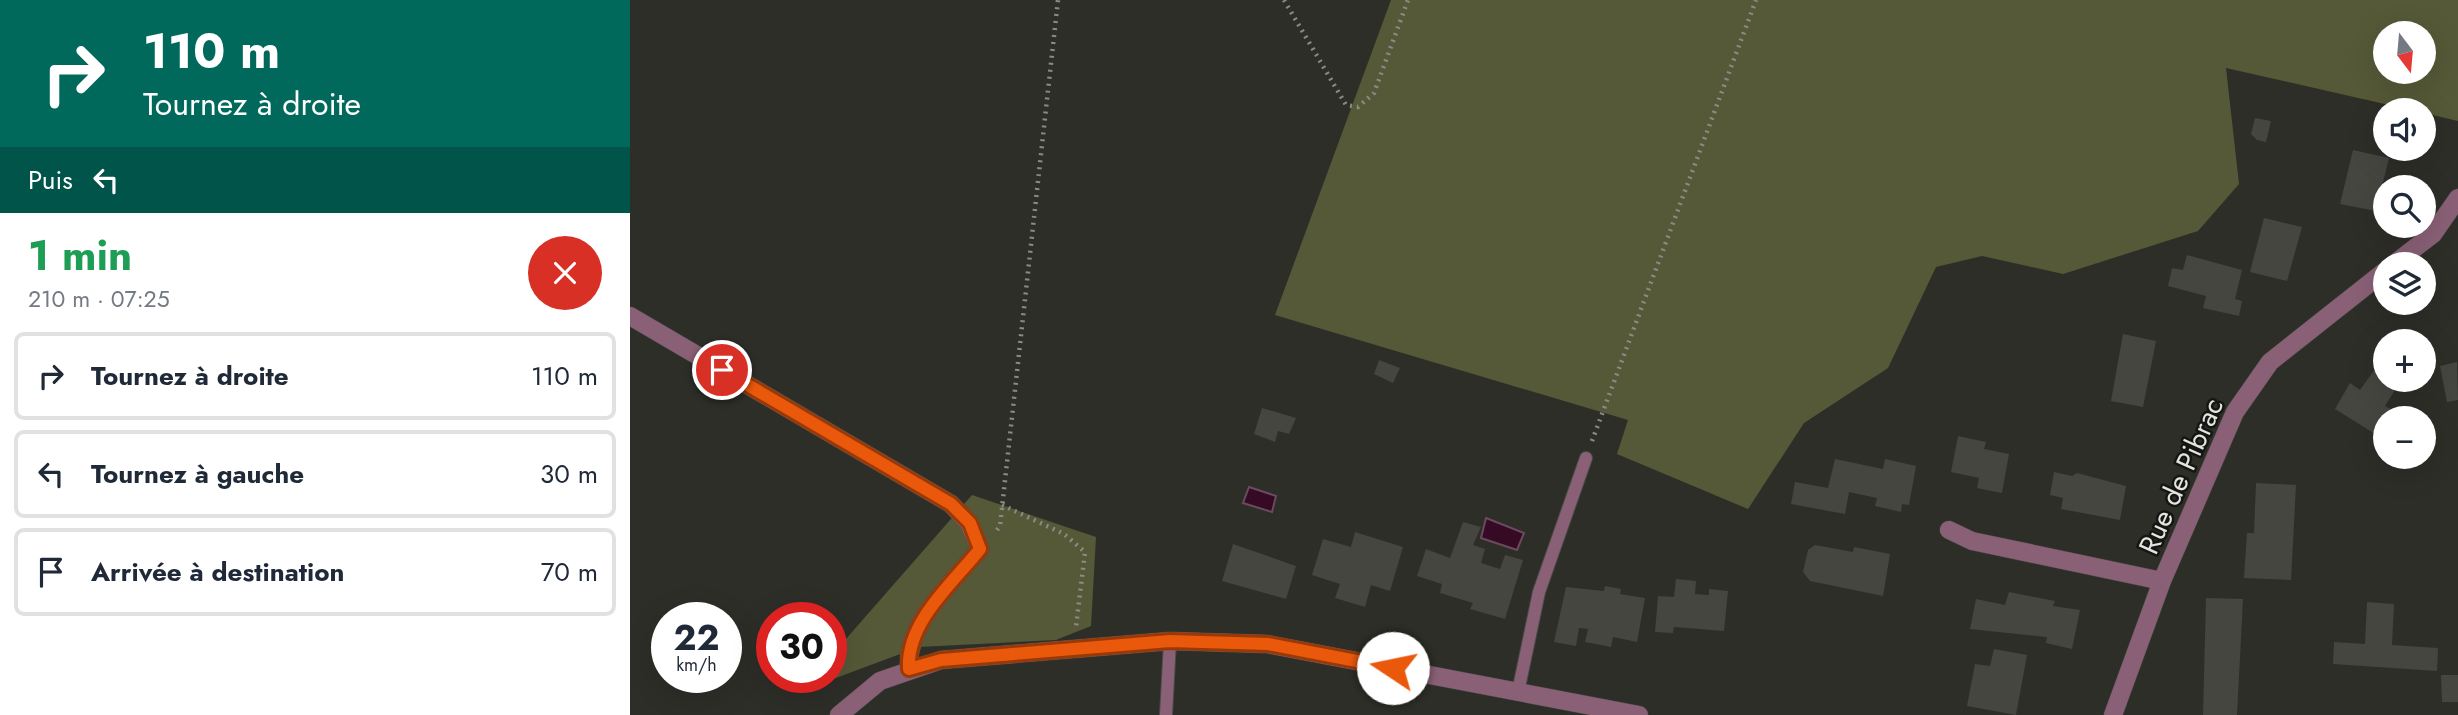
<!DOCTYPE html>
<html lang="fr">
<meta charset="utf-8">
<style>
:root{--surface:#fff;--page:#f6f6f7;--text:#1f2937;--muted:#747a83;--line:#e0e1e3}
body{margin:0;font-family:Jost,sans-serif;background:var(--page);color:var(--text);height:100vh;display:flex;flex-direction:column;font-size:26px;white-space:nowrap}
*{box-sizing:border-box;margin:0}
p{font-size:23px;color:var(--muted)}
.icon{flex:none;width:38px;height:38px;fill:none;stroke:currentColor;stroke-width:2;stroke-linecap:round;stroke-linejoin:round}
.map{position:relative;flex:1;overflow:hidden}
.details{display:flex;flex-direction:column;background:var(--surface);width:630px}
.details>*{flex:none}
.top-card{background:#00695c;color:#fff;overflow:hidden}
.needle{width:46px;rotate:164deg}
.buttons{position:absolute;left:1743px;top:21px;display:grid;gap:14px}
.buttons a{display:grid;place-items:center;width:63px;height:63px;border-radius:50%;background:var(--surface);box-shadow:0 7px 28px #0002;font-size:35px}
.speed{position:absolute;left:21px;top:602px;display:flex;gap:14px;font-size:35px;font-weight:700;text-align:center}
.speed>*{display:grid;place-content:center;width:91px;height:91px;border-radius:50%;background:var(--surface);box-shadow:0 7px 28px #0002;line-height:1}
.speed small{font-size:18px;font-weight:400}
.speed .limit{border:10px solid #d22;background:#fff;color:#111}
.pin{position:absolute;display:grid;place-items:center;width:60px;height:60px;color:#fff;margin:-30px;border:4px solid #fff;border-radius:50%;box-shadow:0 2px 7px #0007}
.me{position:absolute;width:77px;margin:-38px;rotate:281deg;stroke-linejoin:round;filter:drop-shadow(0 0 5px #0008)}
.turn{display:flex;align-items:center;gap:24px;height:147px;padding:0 28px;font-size:32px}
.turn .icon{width:91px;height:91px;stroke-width:2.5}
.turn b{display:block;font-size:49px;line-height:60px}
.then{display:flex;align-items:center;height:66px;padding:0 28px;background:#0003;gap:14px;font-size:26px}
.round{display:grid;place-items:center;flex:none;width:74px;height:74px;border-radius:37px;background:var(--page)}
.summary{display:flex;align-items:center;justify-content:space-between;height:119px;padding:0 28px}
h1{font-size:42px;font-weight:700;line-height:52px;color:#1e9e55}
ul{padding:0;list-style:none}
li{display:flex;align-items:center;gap:21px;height:88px;margin:0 14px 10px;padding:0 14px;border:4px solid var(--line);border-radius:10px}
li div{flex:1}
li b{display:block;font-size:26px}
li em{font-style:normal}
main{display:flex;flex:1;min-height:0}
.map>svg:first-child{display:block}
.green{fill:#565937;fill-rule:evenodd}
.water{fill:#360925;stroke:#6a4b5d;stroke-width:2}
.building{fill:#464641}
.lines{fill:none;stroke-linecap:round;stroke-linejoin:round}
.service-casing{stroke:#4a4b46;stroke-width:14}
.minor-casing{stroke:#4a4b46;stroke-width:19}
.path{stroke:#8a8b86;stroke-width:4.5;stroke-dasharray:2 5;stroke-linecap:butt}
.service{stroke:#8a6076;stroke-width:12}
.minor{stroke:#8a6076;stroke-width:18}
.route-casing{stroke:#983908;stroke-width:18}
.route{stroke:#ea580c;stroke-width:12}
.labels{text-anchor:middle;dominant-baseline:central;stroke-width:5;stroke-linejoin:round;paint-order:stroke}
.street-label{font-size:28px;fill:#e4e5e1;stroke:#151613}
</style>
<main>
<section class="details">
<div class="top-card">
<div class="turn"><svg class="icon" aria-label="right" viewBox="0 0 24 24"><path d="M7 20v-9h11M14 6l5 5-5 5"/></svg><div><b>110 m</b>Tournez à droite</div></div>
<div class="then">Puis<svg class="icon" aria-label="left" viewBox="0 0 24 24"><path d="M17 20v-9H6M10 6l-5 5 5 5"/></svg></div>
</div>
<div class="summary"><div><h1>1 min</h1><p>210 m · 07:25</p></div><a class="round" style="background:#d93025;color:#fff"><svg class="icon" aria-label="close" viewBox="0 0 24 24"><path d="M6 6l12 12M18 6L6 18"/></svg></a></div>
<ul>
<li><svg class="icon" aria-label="right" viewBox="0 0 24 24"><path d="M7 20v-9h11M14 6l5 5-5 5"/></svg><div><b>Tournez à droite</b></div><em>110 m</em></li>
<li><svg class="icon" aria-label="left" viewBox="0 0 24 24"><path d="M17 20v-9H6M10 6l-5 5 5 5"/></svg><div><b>Tournez à gauche</b></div><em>30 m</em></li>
<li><svg class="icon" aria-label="arrive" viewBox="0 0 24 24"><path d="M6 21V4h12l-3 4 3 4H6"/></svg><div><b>Arrivée à destination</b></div><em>70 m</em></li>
</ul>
</section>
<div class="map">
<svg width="1828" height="715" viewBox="0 0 1828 715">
<rect width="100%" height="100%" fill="#2d2e28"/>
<!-- green -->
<path class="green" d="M 761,0 L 1828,0 L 1828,121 L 1794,113 L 1794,110 L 1781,110 L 1596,68 L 1609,184 L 1568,231 L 1433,274 L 1352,256 L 1306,267 L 1258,368 L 1174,423 L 1118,509 L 987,454 L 998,420 L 645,315 ZM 1755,33 L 1794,33 L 1794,72 L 1755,72 Z
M 342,495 L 466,537 L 461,626 L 426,640 L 289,647 L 171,691 L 183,677 L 201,677 L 201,656 Z"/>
<!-- water -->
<path class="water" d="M 619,487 L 646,496 L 642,512 L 613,503 Z
M 856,518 L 894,533 L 887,550 L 851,538 Z"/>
<!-- building -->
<path class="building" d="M 1625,118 L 1641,121 L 1636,142 L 1627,140 L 1621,134 Z
M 1723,150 L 1759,158 L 1746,211 L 1710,204 Z
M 1634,218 L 1672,227 L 1657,281 L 1620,272 Z
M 1557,255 L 1612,270 L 1605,299 L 1612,301 L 1609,316 L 1573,308 L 1576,296 L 1538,286 L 1542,268 L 1553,270 Z
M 1493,334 L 1526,341 L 1513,407 L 1481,401 Z
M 1755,355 L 1755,380 L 1771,380 L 1755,406 L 1766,412 L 1764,416 L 1768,418 L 1755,418 L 1755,446 L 1747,441 L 1750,437 L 1705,409 L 1720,383 L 1730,390 Z
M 749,360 L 770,368 L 763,383 L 744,374 Z
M 1827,362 L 1828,400 L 1817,402 L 1810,366 Z
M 632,408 L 666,418 L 659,434 L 648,431 L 645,442 L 624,434 Z
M 1328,436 L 1356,442 L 1354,449 L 1379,454 L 1372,493 L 1347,488 L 1349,478 L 1321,472 Z
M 1205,459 L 1253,469 L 1255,459 L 1286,466 L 1279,505 L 1272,504 L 1271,512 L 1245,506 L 1247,498 L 1219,492 L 1215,514 L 1161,504 L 1165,482 L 1198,488 Z
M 1424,472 L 1442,476 L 1447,473 L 1496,486 L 1490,520 L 1431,509 L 1433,498 L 1420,495 Z
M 1626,483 L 1666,485 L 1661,580 L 1614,578 L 1617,533 L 1624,533 Z
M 833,522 L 851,527 L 843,545 L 855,549 L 851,563 L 870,569 L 875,555 L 893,560 L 875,619 L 840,609 L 843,603 L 810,593 L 812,584 L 787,576 L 796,549 L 820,558 Z
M 725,532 L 773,547 L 760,591 L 741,585 L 735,607 L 705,598 L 710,584 L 682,575 L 693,539 L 721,547 Z
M 603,544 L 666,566 L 656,599 L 592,581 Z
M 1185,545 L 1223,552 L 1224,547 L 1260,554 L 1253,596 L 1180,581 L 1173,572 L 1178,550 Z
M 1046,579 L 1066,581 L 1065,594 L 1079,595 L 1079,589 L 1098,591 L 1094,631 L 1044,627 L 1043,633 L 1025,632 L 1028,596 L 1044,597 Z
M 975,586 L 991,589 L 990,594 L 1015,598 L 1007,642 L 983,637 L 981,647 L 955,642 L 958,629 L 949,628 L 946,646 L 924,642 L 936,587 L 974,591 Z
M 1379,592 L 1425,601 L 1423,606 L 1450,610 L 1442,649 L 1416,643 L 1417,637 L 1340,629 L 1346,599 L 1375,605 Z
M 1576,598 L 1613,599 L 1607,715 L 1573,715 Z
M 1737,602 L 1764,604 L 1762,645 L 1808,648 L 1807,671 L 1703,664 L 1704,642 L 1735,644 Z
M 1364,649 L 1397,655 L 1386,715 L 1337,706 L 1345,664 L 1360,666 Z
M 1811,675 L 1828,675 L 1828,702 L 1812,702 Z"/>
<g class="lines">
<defs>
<path id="service" d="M 888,692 L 909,592 L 956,458
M 536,715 L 540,641"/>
<path id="minor" d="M 1764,264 L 1803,234 L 1828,198
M 0,316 L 321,504 L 339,523 L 350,549 C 323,583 276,622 279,669
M 1319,530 L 1342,541 L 1532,581
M 209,715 L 250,681 L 311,660 L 540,641 L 637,644 L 1009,715
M 1483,715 L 1532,581 L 1605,412 L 1640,362 L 1755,271"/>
</defs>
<!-- service casing -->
<use href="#service" class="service-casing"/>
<!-- minor casing -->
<use href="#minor" class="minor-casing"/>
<!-- path -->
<path class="path" d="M 654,0 L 716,105 L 728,107 L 744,93 L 778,0
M 962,441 L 1126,0
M 372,505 L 434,534 L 455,552 L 446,627
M 367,530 L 370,526 L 428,0"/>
<!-- service -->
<use href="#service" class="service"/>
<!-- minor -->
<use href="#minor" class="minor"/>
</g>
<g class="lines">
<defs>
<path id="route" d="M 92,370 L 321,504 L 340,523 L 350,549 C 323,583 276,622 279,669 L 311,660 L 540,641 L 638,644 L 763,668"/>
</defs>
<!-- route casing -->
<use href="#route" class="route-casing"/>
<!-- route -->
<use href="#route" class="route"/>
</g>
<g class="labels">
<!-- street labels -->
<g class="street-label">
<text transform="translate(1551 476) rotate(-66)">Rue de Pibrac</text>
</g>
</g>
</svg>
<div class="buttons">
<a><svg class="needle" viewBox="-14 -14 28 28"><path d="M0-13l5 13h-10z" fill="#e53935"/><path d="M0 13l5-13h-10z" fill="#747a83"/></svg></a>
<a><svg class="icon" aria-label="sound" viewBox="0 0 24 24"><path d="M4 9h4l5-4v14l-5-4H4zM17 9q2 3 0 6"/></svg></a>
<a><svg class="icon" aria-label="search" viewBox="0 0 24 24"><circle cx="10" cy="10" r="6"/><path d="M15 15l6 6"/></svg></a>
<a><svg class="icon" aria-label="layers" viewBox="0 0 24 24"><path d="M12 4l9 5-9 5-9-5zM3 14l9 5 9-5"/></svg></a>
<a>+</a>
<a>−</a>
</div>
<div class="speed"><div>22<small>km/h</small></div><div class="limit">30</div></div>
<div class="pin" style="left:92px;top:370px;background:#d93025"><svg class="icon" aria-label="arrive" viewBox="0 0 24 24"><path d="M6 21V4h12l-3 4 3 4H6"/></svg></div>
<svg class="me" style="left:763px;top:668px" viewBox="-20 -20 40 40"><circle r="19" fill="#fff"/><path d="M0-13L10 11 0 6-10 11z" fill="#ea580c"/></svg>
</div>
</main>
